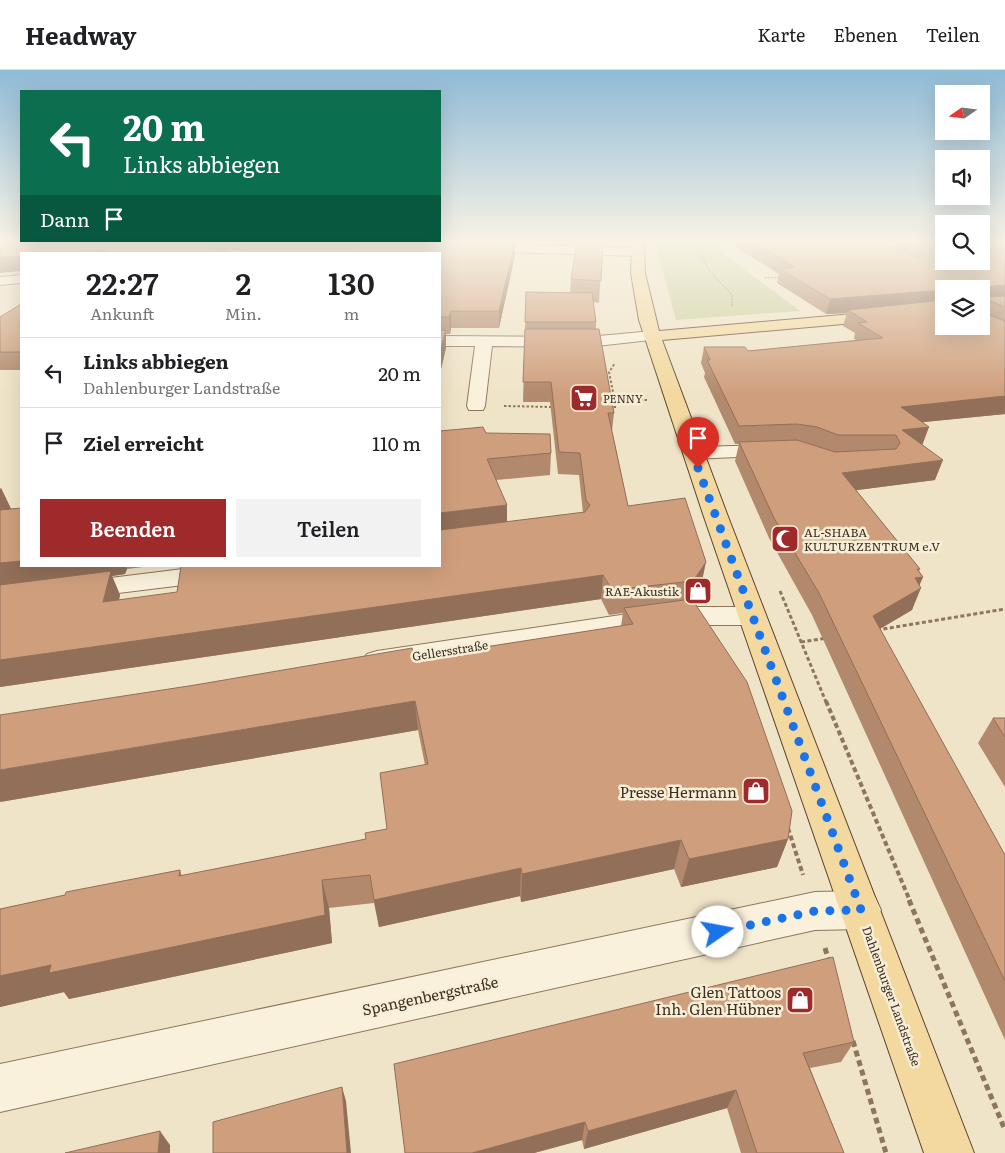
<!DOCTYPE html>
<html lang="de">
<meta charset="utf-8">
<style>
:root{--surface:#fff;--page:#f2f2f2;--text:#202124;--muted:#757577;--line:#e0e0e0;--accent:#9e2a2b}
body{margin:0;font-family:Literata,serif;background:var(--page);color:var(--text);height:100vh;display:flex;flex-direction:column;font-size:19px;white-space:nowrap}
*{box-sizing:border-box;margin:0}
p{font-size:16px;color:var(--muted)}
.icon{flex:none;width:28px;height:28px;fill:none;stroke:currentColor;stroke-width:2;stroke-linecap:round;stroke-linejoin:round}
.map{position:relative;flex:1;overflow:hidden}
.panel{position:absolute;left:20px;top:182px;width:421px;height:315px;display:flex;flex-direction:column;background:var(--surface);border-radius:0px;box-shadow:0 5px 20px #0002}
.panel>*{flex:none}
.hud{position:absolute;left:20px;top:20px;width:421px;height:152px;border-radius:0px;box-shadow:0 5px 20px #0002;background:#0b6e4f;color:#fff;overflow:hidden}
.needle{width:32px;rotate:256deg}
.fabs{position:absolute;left:935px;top:15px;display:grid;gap:10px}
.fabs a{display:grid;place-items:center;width:55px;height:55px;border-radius:0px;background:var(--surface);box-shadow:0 5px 20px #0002;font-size:25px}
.pin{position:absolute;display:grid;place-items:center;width:42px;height:42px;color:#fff;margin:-51px -21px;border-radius:50% 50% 50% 0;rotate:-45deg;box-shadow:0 0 5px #0007}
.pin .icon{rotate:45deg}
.me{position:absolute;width:55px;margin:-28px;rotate:78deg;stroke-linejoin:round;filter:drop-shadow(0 0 4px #0008)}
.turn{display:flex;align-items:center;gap:18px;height:105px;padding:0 20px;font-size:22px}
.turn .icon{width:65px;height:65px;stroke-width:2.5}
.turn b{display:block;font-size:35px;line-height:42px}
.then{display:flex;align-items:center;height:48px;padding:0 20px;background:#0003;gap:10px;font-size:19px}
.eta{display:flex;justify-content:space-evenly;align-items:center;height:85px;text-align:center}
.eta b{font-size:30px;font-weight:600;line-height:35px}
.cta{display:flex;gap:10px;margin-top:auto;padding:10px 20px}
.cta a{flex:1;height:58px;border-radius:0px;background:var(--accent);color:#fff;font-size:20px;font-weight:600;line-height:58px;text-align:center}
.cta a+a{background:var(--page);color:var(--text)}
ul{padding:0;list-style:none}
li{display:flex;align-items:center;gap:15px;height:70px;padding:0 20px;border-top:1px solid var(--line)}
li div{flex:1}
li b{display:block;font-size:19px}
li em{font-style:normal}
header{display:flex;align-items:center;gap:30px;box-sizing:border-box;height:70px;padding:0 25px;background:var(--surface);border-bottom:1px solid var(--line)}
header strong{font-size:24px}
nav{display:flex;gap:28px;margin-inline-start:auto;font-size:18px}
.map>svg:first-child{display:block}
.green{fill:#c9cf9b}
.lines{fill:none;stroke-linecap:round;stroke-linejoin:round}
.minor-casing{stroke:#8d765c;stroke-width:2}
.major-casing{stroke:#5b4430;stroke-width:2}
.path-far4{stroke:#8d765c;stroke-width:1;stroke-dasharray:2 1;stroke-linecap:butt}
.path-far3{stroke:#8d765c;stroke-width:2;stroke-dasharray:2.5 2;stroke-linecap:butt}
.path-far2{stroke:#8d765c;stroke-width:3;stroke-dasharray:4 2.5;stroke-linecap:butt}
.path-far1{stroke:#8d765c;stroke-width:4;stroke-dasharray:5 3;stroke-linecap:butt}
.path{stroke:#8d765c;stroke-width:5;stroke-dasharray:6 4;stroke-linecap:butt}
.minor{fill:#faf1dc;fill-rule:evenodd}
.major{fill:#f3d9a0;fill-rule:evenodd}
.wall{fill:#b2896c;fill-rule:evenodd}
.shaded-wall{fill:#916f58}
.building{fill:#cf9f7d;stroke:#916f58}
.route{stroke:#1a73e8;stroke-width:9;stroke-dasharray:0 16.2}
.labels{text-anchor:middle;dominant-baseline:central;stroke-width:5;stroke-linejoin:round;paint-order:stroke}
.far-poi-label{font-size:11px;fill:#3d2e20;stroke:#f7eed8;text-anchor:start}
.poi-label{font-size:12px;fill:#3d2e20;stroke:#f7eed8;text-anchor:start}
.street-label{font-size:12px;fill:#3d2e20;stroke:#f7eed8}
.near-poi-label{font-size:15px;fill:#3d2e20;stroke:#f7eed8;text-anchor:end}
.near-street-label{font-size:15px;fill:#3d2e20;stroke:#f7eed8}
</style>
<header>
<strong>Headway</strong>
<nav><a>Karte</a><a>Ebenen</a><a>Teilen</a></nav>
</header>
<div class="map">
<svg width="1005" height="1083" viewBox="0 0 1005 1083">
<rect width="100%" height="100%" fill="#f0e4c8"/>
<!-- green -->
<path class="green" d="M 658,172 L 780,172 L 715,177 L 800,241 L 676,250 L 658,184 Z"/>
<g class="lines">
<defs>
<path id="minor" d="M 880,172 L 944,172 L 944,180 L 910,177 L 888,178 L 906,187 L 907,190 L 901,194 L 874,181 L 872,178 Z
M 478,174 L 638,178 L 644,182 L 638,186 L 474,181 L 472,178 L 474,175 Z
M 21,205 L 21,213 L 0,215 L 0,207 Z
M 653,261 L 659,263 L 661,266 L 659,269 L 588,277 L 492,276 L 485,336 L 483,340 L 469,340 L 467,336 L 475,276 L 440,276 L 440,266 L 588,267 Z
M 774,375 L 781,377 L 784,381 L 781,385 L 693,389 L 686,387 L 683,383 L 686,379 L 693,377 Z
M 207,496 L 286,496 L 282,501 L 273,504 L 78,528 L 69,526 L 65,520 L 69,514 L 78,512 Z
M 675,537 L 752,537 L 762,540 L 766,546 L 762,552 L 752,555 L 675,555 L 377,601 L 367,598 L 362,591 L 367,584 L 377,581 Z
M 861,821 L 875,827 L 881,840 L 875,853 L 861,859 L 815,860 L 0,1042 L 0,994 L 815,822 Z"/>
<path id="major" d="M 632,172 L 644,172 L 645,203 L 659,261 L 944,236 L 944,245 L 662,270 L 727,444 L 974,1083 L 924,1083 L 703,444 L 639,250 L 631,203 Z"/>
</defs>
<!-- minor casing -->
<use href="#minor" class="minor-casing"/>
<!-- major casing -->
<use href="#major" class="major-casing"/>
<!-- path-far4 -->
<path class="path-far4" d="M 719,172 L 700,183 L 708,199 L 732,225 L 732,236
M 765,208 L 782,207"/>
<!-- path-far3 -->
<path class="path-far3" d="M 613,329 L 647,330
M 504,336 L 553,337
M 609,337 L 616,337 L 609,302 L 615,293"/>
<!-- path-far2 -->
<path class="path-far2" d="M 780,521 L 826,632
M 877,560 L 1005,539
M 801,572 L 827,568"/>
<!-- path-far1 -->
<path class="path-far1" d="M 826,631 L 910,831
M 788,758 L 803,805"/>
<!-- path -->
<path class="path" d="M 909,830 L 1005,1060
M 825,878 L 829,891
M 853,971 L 886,1083"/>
<!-- minor -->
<use href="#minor" class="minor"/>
<!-- major -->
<use href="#major" class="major"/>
</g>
<!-- wall -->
<path class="wall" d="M 0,172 L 518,172 L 518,173 L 515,173 L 515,185 L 499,258 L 451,258 L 450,264 L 446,264 L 446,278 L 441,299 L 440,299 L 440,184 L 331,184 L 228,181 L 225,184 L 21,184 Z
M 550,172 L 605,172 L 605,175 L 602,175 L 599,233 L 593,232 L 596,252 L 596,259 L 614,343 L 612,361 L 628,436 L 701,516 L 692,529 L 788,769 L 777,797 L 681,817 L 674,799 L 521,832 L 520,826 L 379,857 L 374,833 L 329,838 L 332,873 L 69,929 L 64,922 L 0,937 L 0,839 L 180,800 L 182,806 L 366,769 L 387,759 L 425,695 L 418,660 L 0,732 L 414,588 L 621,556 L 623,543 L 609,545 L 601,529 L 0,617 L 1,418 L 11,439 L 21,496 L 151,496 L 127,499 L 125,504 L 112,506 L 120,525 L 119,530 L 440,496 L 486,363 L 551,383 L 550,405 L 496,410 L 507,452 L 583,443 L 579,405 L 558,404 L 550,332 L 523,332 L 526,222 L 570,223 L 571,209 L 577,175 L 550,174 Z
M 738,172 L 883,172 L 896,178 L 898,172 L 1005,172 L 1005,344 L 922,352 L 922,375 L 935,410 L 856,420 L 920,499 L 919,501 L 923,507 L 919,515 L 912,540 L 880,559 L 1005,785 L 1005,970 L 812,545 L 769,468 L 735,391 L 739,374 L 735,374 L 704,307 L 705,303 L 701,293 L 704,277 L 748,281 L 856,270 L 854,269 L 855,263 L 843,256 L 847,243 L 826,244 L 777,213 L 779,204 L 737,178 ZM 944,219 L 981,219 L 944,256 Z
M 21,234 L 21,300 L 0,300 L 0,247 Z
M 993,648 L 1005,648 L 1005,717 L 978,673 Z
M 854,972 L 841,992 L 810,998 L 844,1083 L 741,1083 L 727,1038 L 584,1079 L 582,1070 L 534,1083 L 405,1083 L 394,994 Z"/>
<!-- shaded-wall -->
<path class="shaded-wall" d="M 218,172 L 227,172 L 228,181 L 225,184 L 204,184 Z
M 515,172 L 515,185 L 499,258 L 499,241 Z
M 107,180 L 108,184 L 53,184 Z
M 21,186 L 21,201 L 0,203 L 0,187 Z
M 1005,215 L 1005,230 L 988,230 L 981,249 L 981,240 L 985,217 Z
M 944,220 L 944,234 L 848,240 L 847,243 L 826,244 L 830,229 Z
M 451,241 L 451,258 L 450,264 L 449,247 Z
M 446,260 L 446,278 L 441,299 L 440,281 Z
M 1005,326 L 1005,344 L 895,355 L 901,337 Z
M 929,357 L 922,376 L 900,373 L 902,360 Z
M 943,390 L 935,410 L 835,423 L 842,403 Z
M 1,418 L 12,441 L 0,465 L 0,419 Z
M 507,435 L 507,459 L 440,467 L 440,443 Z
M 21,491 L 21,496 L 125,496 L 127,499 L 125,504 L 112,506 L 120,525 L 113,557 L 103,532 L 0,519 L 0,493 Z
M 706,492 L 701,516 L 688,535 L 693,511 Z
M 603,505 L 601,529 L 0,617 L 0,590 Z
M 923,507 L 917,521 L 921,518 L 912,540 L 864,568 L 873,546 L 915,508 Z
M 415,631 L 418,660 L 0,732 L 0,700 Z
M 788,769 L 777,797 L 681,817 L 689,789 Z
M 681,770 L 674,799 L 521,832 L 522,804 Z
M 521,798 L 520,826 L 379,857 L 374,830 Z
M 322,810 L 329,838 L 332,873 L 69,929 L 64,922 L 0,937 L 0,906 Z
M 342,1017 L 346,1031 L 351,1083 L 347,1083 Z
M 736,1020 L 727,1038 L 584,1079 L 588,1061 Z
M 585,1052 L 582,1070 L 534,1083 L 472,1083 Z
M 160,1061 L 170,1075 L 170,1083 L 158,1083 Z"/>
<!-- building -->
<path class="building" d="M 0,172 L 218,172 L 204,184 L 102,184 L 107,180 L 53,184 L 21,184 L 21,186 L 0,187 Z
M 356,172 L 515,172 L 499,241 L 451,241 L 449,247 L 440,247 L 440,184 L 348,184 Z
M 577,172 L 603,172 L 601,211 L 571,209 Z
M 752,172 L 883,172 L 917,188 L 926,183 L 923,178 L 912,172 L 944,172 L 944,191 L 981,191 L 981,172 L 1005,173 L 1005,215 L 985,217 L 986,227 L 1005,226 L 1005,237 L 988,230 L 985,232 L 985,238 L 982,239 L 982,242 L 1005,251 L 1005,326 L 901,337 L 929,357 L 902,360 L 943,390 L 842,403 L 920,499 L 917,499 L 923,507 L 915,508 L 921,518 L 873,546 L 1005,785 L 1005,911 L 819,523 L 774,448 L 739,372 L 797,370 L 835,382 L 896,379 L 900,373 L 896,365 L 838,365 L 817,357 L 797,354 L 739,356 L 707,290 L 710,290 L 704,277 L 745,277 L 748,281 L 883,268 L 858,253 L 867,252 L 848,240 L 944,230 L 944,256 L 981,256 L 981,219 L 944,219 L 944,220 L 830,229 L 780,199 L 795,197 Z
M 526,222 L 592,223 L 596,252 L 525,252 Z
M 21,234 L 21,282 L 0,282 L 0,247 Z
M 525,259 L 599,259 L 614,343 L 608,343 L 628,436 L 685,428 L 706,492 L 693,511 L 612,520 L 603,505 L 0,590 L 0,515 L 111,501 L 103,532 L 177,522 L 181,496 L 440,496 L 440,460 L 585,442 L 590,435 L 586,430 L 580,383 L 559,382 L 551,312 L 523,312 Z
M 440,260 L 446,260 L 440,281 Z
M 483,357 L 486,363 L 550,364 L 551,383 L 487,389 L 507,435 L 440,443 L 440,361 Z
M 21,438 L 21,491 L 0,493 L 0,440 Z
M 692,529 L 747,612 L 792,741 L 788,769 L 689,789 L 681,770 L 522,804 L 521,798 L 374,830 L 370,805 L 322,810 L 325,845 L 49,903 L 51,895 L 0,906 L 0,839 L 65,825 L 66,822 L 180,800 L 179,806 L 366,769 L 365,763 L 387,759 L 380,703 L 428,694 L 415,631 L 0,700 L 0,645 L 195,615 L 412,578 L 414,588 L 633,554 L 624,538 Z
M 993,648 L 1005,648 L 1005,667 Z
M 833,887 L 854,972 L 803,983 L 844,1083 L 757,1083 L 736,1020 L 588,1061 L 585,1052 L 472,1083 L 405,1083 L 394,994 Z
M 342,1017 L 347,1083 L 213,1083 L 213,1052 Z
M 160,1061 L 158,1083 L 65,1083 Z"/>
<!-- sky -->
<linearGradient id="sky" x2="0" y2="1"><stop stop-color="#8fbad6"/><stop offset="0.53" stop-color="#f8f3e6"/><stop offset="1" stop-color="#f8f3e6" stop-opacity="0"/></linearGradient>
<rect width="1005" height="324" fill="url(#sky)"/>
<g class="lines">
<!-- route -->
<path class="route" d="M 698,398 L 861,840 L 815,841 L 718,862"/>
</g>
<!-- icons -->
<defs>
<symbol id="supermarket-square" viewBox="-11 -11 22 22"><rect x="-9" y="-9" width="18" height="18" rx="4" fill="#9e2a2b" stroke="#f7eed8"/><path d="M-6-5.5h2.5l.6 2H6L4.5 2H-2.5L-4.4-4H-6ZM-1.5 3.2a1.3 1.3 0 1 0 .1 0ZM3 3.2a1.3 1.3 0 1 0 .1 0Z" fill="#fff"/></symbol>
<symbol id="mosque-square" viewBox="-11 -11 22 22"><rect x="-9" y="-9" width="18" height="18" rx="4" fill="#9e2a2b" stroke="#f7eed8"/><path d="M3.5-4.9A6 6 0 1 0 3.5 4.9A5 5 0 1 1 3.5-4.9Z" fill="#fff"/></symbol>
<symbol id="shop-square" viewBox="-11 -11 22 22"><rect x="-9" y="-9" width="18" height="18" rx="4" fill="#9e2a2b" stroke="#f7eed8"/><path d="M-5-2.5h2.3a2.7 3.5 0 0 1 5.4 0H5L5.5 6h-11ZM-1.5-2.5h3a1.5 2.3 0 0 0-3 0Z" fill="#fff"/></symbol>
</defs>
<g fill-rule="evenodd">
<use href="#supermarket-square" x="568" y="312" width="32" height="32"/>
<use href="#mosque-square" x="769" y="453" width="32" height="32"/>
<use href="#shop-square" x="682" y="505" width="32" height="32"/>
<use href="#shop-square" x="740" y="705" width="32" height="32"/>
<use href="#shop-square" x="784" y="914" width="32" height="32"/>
</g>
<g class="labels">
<!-- far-poi labels -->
<g class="far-poi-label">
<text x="603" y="328">PENNY</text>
</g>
<!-- poi labels -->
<g class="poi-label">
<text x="804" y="462">AL-SHABA<tspan x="804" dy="14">KULTURZENTRUM e.V</tspan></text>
<text x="679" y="521" text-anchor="end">RAE-Akustik</text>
</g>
<!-- street labels -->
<g class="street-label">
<text transform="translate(450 580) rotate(-9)">Gellersstraße</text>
<text transform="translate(892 926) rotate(70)">Dahlenburger Landstraße</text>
</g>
<!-- near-poi labels -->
<g class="near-poi-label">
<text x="737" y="721">Presse Hermann</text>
<text x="781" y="921">Glen Tattoos<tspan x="781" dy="17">Inh. Glen Hübner</tspan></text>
</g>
<!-- near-street labels -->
<g class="near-street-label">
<text transform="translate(430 925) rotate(-12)">Spangenbergstraße</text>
</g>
</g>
</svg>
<div class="fabs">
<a><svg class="needle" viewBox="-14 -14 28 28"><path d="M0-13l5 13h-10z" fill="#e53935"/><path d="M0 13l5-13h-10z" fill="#757577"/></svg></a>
<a><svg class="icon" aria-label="sound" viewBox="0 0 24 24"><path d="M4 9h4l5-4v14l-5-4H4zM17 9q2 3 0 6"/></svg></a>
<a><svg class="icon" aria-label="search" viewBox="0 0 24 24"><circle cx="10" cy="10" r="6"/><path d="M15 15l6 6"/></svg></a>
<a><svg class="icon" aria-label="layers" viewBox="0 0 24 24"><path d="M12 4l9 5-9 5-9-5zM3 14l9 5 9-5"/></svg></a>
</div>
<div class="pin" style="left:698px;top:398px;background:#d93025"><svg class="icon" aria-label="arrive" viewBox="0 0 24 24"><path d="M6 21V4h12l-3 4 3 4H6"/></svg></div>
<svg class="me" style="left:718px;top:862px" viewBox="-20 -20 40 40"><circle r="19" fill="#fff"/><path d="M0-13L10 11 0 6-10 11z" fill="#1a73e8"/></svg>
<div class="hud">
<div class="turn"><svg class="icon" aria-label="left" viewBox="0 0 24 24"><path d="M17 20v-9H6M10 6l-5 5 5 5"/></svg><div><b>20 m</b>Links abbiegen</div></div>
<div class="then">Dann<svg class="icon" aria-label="arrive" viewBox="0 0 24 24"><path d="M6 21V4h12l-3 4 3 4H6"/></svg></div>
</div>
<section class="panel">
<div class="eta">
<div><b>22:27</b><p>Ankunft</p></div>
<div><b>2</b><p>Min.</p></div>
<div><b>130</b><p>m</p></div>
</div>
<ul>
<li><svg class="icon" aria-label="left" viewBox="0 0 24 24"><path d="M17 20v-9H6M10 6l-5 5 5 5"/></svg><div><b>Links abbiegen</b><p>Dahlenburger Landstraße</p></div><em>20 m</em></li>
<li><svg class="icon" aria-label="arrive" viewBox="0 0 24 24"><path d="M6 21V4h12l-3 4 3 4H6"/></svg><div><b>Ziel erreicht</b></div><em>110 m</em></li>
</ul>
<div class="cta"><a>Beenden</a><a>Teilen</a></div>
</section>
</div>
